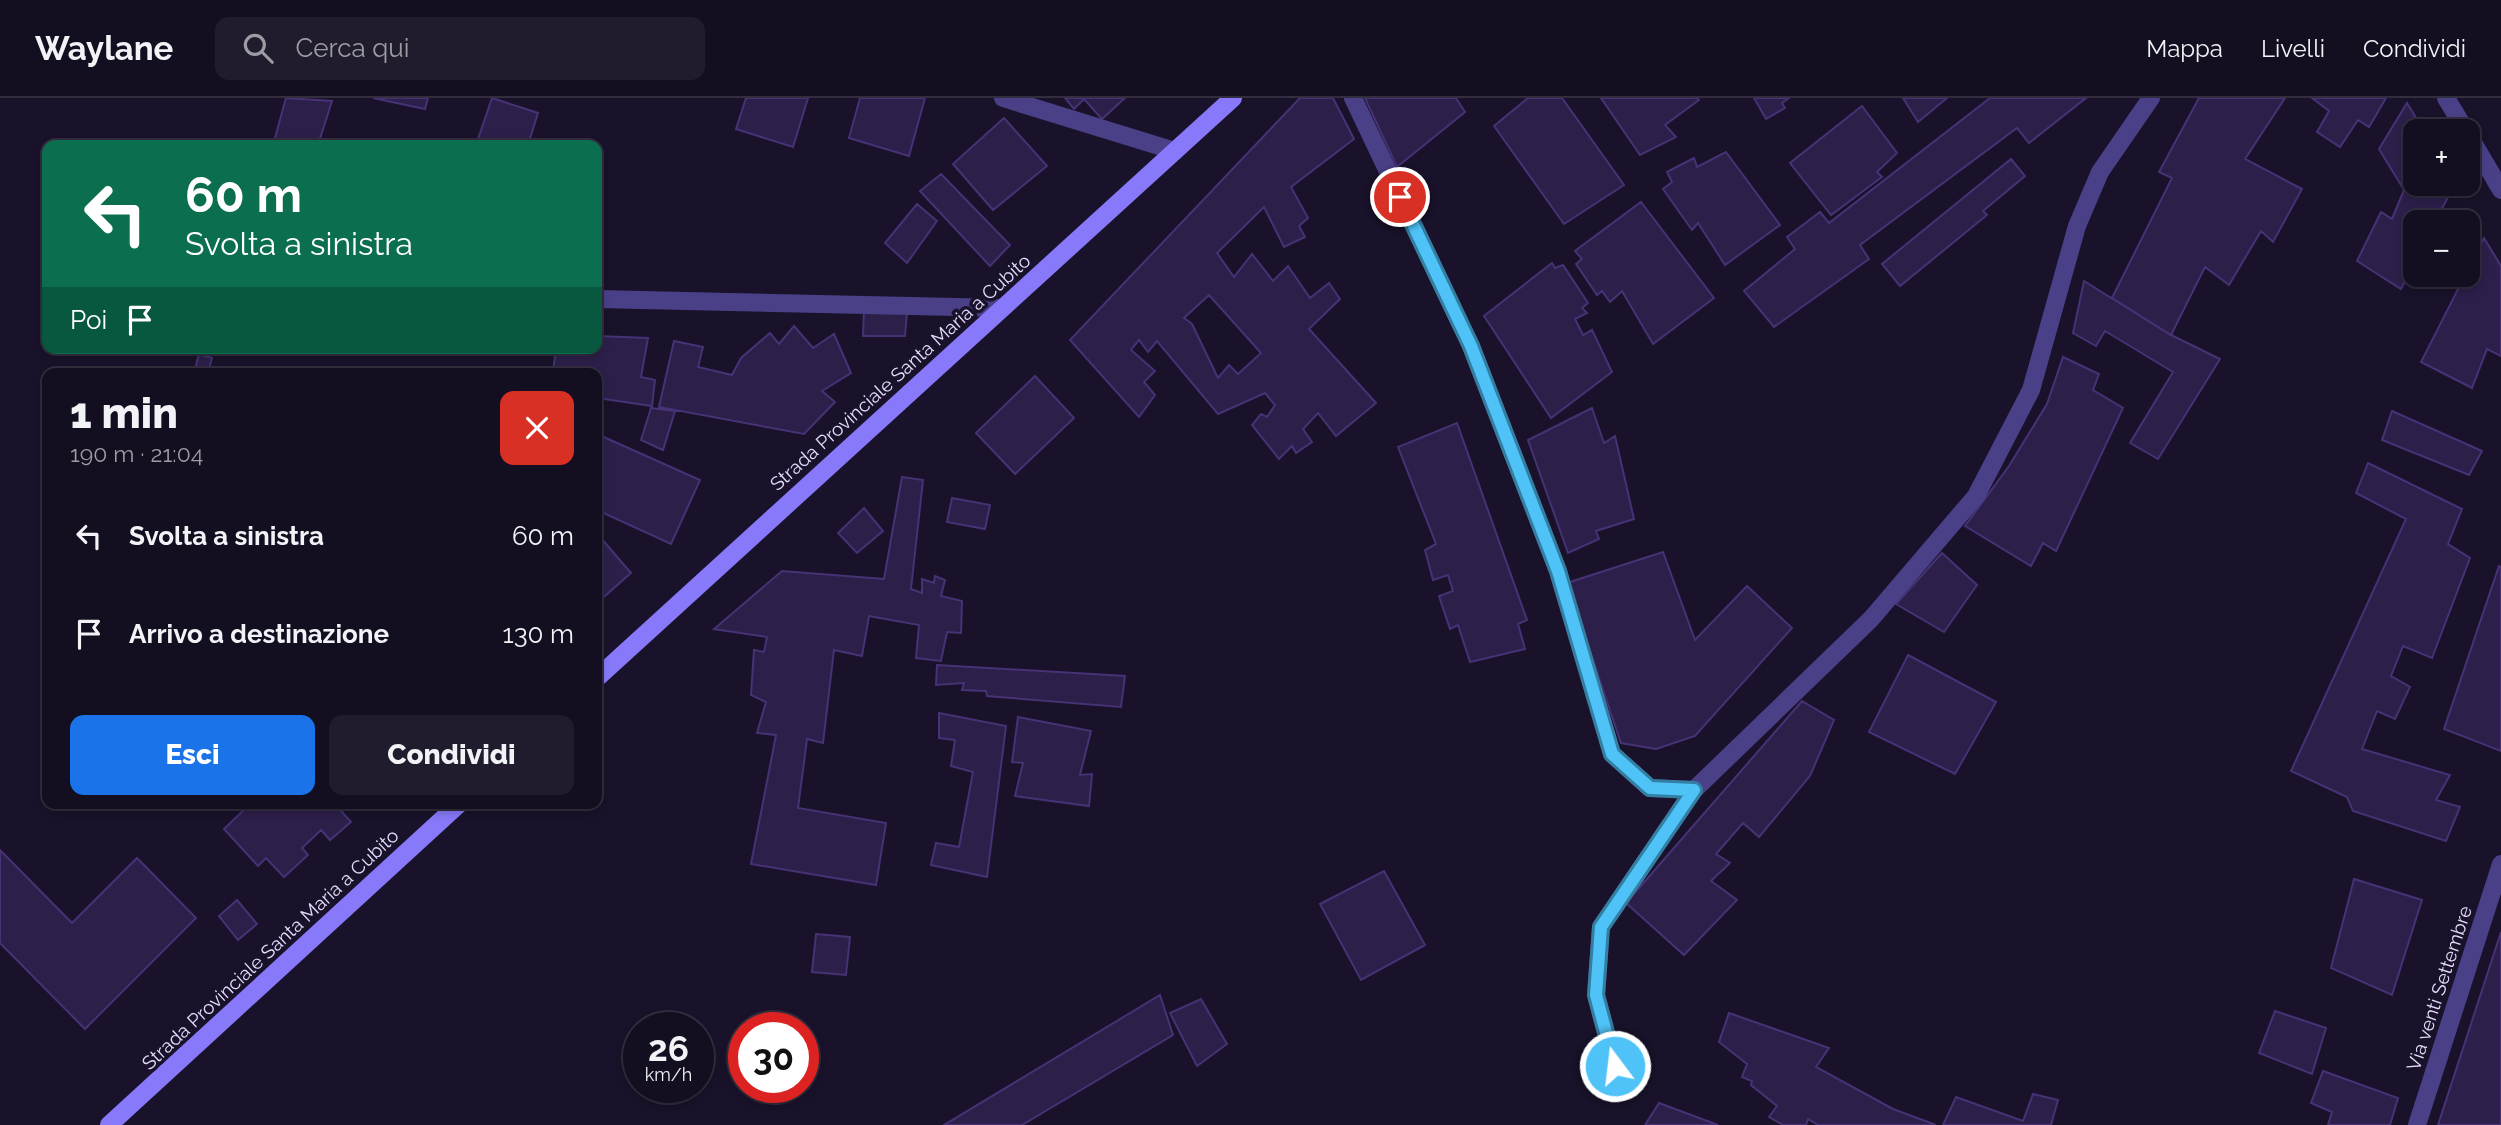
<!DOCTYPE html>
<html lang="it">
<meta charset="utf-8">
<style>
:root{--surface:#130e20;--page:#201c2d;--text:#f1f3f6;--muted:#9d9ca5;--line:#322e3e;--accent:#1a73e8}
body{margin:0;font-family:Raleway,sans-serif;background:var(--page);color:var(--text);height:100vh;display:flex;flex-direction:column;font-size:26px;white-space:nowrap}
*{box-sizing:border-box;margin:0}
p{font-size:23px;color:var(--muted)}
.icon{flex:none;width:38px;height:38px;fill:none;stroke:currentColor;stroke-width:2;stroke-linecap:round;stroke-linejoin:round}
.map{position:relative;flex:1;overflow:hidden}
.sheet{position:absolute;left:42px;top:270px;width:560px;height:441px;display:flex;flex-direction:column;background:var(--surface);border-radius:14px;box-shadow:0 4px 10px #0003,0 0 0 2px var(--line)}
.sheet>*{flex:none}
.guide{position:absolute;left:42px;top:42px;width:560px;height:214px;border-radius:14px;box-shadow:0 4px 10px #0003,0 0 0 2px var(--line);background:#0b6e4f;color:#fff;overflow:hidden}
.buttons{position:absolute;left:2403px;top:21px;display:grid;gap:14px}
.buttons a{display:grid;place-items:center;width:77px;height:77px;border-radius:14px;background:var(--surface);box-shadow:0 4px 10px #0003,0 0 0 2px var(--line);font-size:35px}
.speed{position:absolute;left:623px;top:914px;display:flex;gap:14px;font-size:35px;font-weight:700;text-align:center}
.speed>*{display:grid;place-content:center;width:91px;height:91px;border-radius:50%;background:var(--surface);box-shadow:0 4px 10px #0003,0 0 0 2px var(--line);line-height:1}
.speed small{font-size:18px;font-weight:400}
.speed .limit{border:10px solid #d22;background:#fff;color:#111}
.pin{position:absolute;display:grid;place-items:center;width:60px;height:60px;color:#fff;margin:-30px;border:4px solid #fff;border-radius:50%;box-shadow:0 2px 7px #0007}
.me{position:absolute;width:77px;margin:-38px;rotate:345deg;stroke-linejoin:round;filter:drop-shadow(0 0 5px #0008)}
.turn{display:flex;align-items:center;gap:24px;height:147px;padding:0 28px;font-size:32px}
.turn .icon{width:91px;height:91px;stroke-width:2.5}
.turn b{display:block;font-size:49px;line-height:60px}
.then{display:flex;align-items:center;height:66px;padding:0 28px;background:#0003;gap:14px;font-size:26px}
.round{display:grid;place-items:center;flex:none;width:74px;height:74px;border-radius:14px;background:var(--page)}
.summary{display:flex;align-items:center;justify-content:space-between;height:119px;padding:0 28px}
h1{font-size:42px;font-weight:800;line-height:52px}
.primary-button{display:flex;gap:14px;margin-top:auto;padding:14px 28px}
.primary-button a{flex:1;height:80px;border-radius:14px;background:var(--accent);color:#fff;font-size:28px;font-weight:800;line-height:80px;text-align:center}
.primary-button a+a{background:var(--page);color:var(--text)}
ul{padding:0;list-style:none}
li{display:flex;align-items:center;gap:21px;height:98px;padding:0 28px}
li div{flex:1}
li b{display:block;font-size:26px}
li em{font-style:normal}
header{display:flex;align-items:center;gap:42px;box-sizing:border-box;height:98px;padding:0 35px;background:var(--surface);border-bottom:2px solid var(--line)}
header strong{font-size:33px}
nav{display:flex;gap:38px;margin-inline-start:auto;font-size:24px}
.search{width:490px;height:63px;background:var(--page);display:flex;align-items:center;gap:18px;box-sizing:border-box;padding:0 24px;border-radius:14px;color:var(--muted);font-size:26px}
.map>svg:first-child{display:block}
.building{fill:#2c1f4a;stroke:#463275;stroke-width:2;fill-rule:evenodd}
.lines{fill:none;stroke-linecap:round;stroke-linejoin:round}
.street{stroke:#494087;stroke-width:18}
.secondary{stroke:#8779f9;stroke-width:18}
.route-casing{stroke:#337fa1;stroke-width:18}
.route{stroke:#4fc3f7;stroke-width:12}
.labels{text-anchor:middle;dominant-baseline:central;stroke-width:7;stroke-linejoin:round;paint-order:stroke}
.street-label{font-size:19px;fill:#e4ddfd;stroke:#19122a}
</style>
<header>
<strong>Waylane</strong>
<div class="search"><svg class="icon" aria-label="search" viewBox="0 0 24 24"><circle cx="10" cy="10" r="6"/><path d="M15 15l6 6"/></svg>Cerca qui</div>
<nav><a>Mappa</a><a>Livelli</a><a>Condividi</a></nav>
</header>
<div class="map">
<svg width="2501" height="1027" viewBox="0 0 2501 1027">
<rect width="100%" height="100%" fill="#19122a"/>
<!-- building -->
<path class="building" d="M 286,0 L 332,3 L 318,47 L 273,47 Z
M 373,0 L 428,0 L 425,11 Z
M 492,0 L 538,15 L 528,47 L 476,47 Z
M 746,0 L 808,0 L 793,49 L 736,31 Z
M 860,0 L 925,0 L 909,58 L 849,40 Z
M 1065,0 L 1125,0 L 1102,21 L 1084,1 L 1074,11 Z
M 1300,0 L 1333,0 L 1354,41 L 1291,89 L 1308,120 L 1299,128 L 1305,139 L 1284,149 L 1264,109 L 1217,155 L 1234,179 L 1252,156 L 1273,183 L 1288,168 L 1310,200 L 1329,185 L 1340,201 L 1309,231 L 1376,305 L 1336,338 L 1318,315 L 1303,331 L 1312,344 L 1296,355 L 1292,348 L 1279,361 L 1252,327 L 1261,316 L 1267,319 L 1275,307 L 1265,295 L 1218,316 L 1157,243 L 1148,254 L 1139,242 L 1131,252 L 1155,273 L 1144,284 L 1155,297 L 1139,319 L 1070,242 ZM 1209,197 L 1261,255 L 1238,276 L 1229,267 L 1218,280 L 1192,226 L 1184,220 Z
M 1365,0 L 1456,0 L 1465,14 L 1397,69 Z
M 1528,0 L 1562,0 L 1624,87 L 1564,126 L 1494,28 Z
M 1601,0 L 1697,0 L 1699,2 L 1665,27 L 1676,39 L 1640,57 Z
M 1754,0 L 1789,0 L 1782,5 L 1785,10 L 1766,21 Z
M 1903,0 L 1947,0 L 1918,24 Z
M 1990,0 L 2086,0 L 2029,45 L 2017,30 L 1860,147 L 1869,161 L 1774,229 L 1744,193 L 1795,151 L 1787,139 L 1820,114 L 1829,125 Z
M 2199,0 L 2285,0 L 2245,61 L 2302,91 L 2273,144 L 2261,133 L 2229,187 L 2205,169 L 2171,237 L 2112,200 L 2172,80 L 2159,74 Z
M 2386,0 L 2369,29 L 2358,22 L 2340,49 L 2317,34 L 2329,13 L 2312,0 Z
M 2407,5 L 2424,33 L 2415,33 L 2415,86 L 2455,86 L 2435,124 L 2415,124 L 2415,164 L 2401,191 L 2357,163 L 2381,114 L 2392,121 L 2404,92 L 2379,51 Z
M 1862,8 L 1897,55 L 1877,74 L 1882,79 L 1831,117 L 1790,65 Z
M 1004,20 L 1047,68 L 993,112 L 953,66 Z
M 1726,54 L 1780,127 L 1725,167 L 1698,125 L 1692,132 L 1663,91 L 1672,84 L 1667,74 L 1694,60 L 1697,69 Z
M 2011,61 L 2025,78 L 1983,113 L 1987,117 L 1900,188 L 1882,166 Z
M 941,76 L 1010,147 L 990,168 L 920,93 Z
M 1641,104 L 1714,200 L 1653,246 L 1622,193 L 1610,204 L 1602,193 L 1597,197 L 1576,166 L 1582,161 L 1575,153 Z
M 917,106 L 937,123 L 907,165 L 885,145 Z
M 2484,140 L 2501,168 L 2501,258 L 2487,251 L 2472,290 L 2421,264 Z
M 1552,165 L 1555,170 L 1563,167 L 1588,205 L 1582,210 L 1587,215 L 1575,221 L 1583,237 L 1592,232 L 1612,274 L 1551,320 L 1484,218 Z
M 2084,183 L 2171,237 L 2220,261 L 2158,361 L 2130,345 L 2173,274 L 2105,233 L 2096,248 L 2073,235 Z
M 864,212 L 907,215 L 905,238 L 863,238 Z
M 794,228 L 813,250 L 834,236 L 851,275 L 822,293 L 835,304 L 804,336 L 659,309 L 674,243 L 703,249 L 698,269 L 732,277 L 741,260 L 770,235 L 779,246 Z
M 597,238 L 648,240 L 641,279 L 655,282 L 652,308 L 597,300 L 597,275 L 553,274 L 556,250 L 597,250 Z
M 199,256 L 212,260 L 208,275 L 194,275 Z
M 2063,259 L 2099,276 L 2093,292 L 2123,310 L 2056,453 L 2043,445 L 2031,468 L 1965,428 L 2009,368 L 2047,306 Z
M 1035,278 L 1074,320 L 1015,376 L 976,335 Z
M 651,310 L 675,313 L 663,352 L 641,342 Z
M 1592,310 L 1604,345 L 1615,338 L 1634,421 L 1596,433 L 1599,441 L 1568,455 L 1528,342 Z
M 2392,313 L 2482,353 L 2469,377 L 2382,342 Z
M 1457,325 L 1527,522 L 1518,526 L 1525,551 L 1470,564 L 1458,527 L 1450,531 L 1439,498 L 1453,493 L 1448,477 L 1433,482 L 1425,452 L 1436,446 L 1398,349 Z
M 597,336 L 700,382 L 671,446 L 597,412 L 599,366 Z
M 2368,365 L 2462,411 L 2448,446 L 2470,460 L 2432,560 L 2403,548 L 2391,578 L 2410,589 L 2395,621 L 2377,613 L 2362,651 L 2450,677 L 2436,702 L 2460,709 L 2446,743 L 2353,713 L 2347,699 L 2291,673 L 2406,421 L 2356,395 Z
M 902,379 L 923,382 L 911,491 L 922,495 L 922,481 L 934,485 L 935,478 L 945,482 L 941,498 L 962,503 L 961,535 L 947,534 L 941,563 L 916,560 L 919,527 L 869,518 L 862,558 L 834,552 L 823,645 L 807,641 L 798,710 L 886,725 L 876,787 L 751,766 L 776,637 L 757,635 L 766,604 L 751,597 L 754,552 L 764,554 L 767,539 L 714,531 L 782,473 L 884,481 Z
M 952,400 L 990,407 L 985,431 L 947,424 Z
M 864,410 L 883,433 L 857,455 L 838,435 Z
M 600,439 L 631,475 L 597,505 L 597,442 Z
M 1663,454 L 1695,542 L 1747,488 L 1792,530 L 1695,638 L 1656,651 L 1621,645 L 1567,485 Z
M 1942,455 L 1977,487 L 1944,534 L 1896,506 Z
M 2499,468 L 2501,469 L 2501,653 L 2444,631 Z
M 1908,557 L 1996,604 L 1955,676 L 1869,634 Z
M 937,567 L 1125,578 L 1121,609 L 987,598 L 986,593 L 962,592 L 964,585 L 936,587 Z
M 1802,603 L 1834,622 L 1810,678 L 1759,739 L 1743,725 L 1716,756 L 1730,765 L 1711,783 L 1737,802 L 1684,857 L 1626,805 Z
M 939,615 L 1006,628 L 987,779 L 931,767 L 936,745 L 959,749 L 973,674 L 951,668 L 955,642 L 939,640 Z
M 1018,619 L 1091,633 L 1080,677 L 1092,676 L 1089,708 L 1015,698 L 1023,665 L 1012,664 Z
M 251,705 L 334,705 L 351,724 L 330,742 L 321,732 L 302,750 L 308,757 L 284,779 L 266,760 L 258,768 L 224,731 Z
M 0,752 L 72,825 L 137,760 L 196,820 L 85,931 L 0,845 Z
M 1384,773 L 1425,847 L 1361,882 L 1320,806 Z
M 2354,781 L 2422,802 L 2392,897 L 2331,870 Z
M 237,802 L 257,826 L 238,842 L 219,818 Z
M 2501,834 L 2501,1027 L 2438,1027 Z
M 816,836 L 850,839 L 846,877 L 812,874 Z
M 1160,897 L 1173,937 L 1022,1027 L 944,1027 Z
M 1201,901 L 1227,946 L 1197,968 L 1170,915 Z
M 2275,913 L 2326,930 L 2312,976 L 2259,955 Z
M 1729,915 L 1829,950 L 1816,969 L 1893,1011 L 1936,1027 L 1818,1027 L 1808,1021 L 1806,1027 L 1783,1027 L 1769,1019 L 1777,1008 L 1751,987 L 1752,983 L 1742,979 L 1747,966 L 1719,944 Z
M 2323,973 L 2398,1000 L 2390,1027 L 2328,1027 L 2332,1014 L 2311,1005 Z
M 2033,996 L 2058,1002 L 2051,1027 L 1943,1027 L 1956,999 L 2023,1023 Z
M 1659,1005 L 1718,1027 L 1645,1027 Z"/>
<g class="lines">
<!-- street -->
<path class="street" d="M 1003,0 L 1175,53
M 1353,0 L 1471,248 L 1558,473 L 1612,656 L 1650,690 L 1694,692
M 2446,0 L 2466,33
M 2468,36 L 2501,92
M 597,201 L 1002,210
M 1621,992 L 1596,897 L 1601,829 L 1694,692 L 1871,521 L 1976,398 L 2031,292 L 2077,128 L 2100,74 L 2151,0
M 2417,1027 L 2501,766"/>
<!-- secondary -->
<path class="secondary" d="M 597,580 L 1233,0
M 109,1027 L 460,705"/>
</g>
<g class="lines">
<defs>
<path id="route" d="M 1400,99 L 1471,248 L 1558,473 L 1612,656 L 1650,690 L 1694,692 L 1601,829 L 1596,897 L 1615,968"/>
</defs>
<!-- route casing -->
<use href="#route" class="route-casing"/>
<!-- route -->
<use href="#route" class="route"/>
</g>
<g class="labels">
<!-- street labels -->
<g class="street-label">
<text transform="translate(900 274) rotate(-42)">Strada Provinciale Santa Maria a Cubito</text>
<text transform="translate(270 851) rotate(-43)">Strada Provinciale Santa Maria a Cubito</text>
<text transform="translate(2439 890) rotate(-72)">Via venti Settembre</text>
</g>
</g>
</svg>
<div class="buttons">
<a>+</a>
<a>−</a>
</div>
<div class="speed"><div>26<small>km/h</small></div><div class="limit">30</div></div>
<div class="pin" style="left:1400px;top:99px;background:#d93025"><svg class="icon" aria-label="arrive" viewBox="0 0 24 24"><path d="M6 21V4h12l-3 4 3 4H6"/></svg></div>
<svg class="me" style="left:1615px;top:968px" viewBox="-20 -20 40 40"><circle r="17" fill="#4fc3f7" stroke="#fff" stroke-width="3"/><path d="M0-11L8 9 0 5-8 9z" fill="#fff"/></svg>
<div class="guide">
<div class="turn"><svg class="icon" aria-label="left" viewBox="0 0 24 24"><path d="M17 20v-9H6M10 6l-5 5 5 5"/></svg><div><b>60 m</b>Svolta a sinistra</div></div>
<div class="then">Poi<svg class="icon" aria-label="arrive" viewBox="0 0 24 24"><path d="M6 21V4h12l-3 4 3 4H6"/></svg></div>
</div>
<section class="sheet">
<div class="summary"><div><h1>1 min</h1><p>190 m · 21:04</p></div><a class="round" style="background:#d93025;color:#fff"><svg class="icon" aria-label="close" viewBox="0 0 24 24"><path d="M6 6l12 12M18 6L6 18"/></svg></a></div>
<ul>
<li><svg class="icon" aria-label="left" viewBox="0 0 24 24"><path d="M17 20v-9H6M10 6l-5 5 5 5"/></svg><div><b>Svolta a sinistra</b></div><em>60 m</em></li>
<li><svg class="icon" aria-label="arrive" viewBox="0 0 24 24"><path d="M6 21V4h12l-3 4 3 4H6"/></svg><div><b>Arrivo a destinazione</b></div><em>130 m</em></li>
</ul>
<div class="primary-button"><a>Esci</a><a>Condividi</a></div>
</section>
</div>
